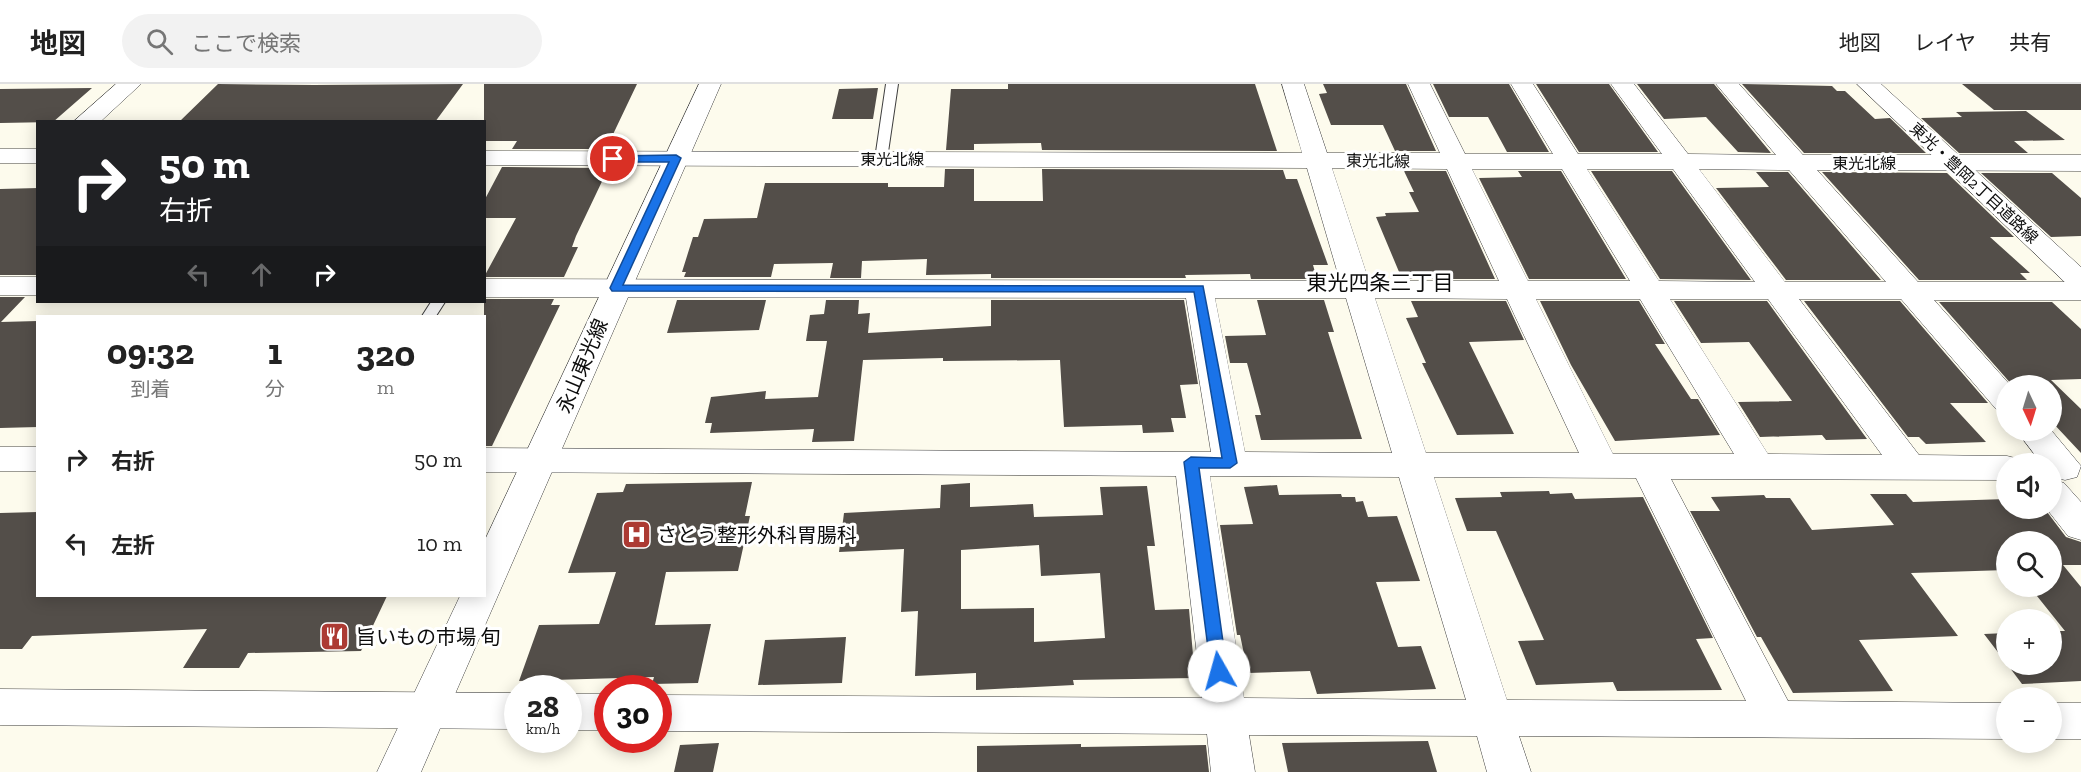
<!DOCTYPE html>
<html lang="ja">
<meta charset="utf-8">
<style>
:root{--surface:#fff;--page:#f2f2f2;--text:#222;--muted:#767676;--line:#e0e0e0}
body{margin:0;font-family:"Zilla Slab","Noto Sans JP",serif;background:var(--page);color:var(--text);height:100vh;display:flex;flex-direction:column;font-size:22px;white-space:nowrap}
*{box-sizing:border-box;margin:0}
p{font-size:20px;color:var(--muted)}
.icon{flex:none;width:33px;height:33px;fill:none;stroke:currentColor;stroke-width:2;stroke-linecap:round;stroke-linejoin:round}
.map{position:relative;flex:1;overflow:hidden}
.side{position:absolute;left:36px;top:231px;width:450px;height:282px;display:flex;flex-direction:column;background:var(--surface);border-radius:0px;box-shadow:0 3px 15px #0003}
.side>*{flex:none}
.hud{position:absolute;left:36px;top:36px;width:450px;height:183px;border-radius:0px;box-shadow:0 3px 15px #0003;background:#202124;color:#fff;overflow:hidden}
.needle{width:39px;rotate:176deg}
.fabs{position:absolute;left:1996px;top:291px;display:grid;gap:12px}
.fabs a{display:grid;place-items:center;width:66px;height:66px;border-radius:50%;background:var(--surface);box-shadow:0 3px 15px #0003;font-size:30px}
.speed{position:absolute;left:504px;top:591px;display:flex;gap:12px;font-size:30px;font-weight:700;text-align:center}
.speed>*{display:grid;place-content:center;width:78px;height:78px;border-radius:50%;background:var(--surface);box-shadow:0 3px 15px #0003;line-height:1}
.speed small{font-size:15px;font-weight:400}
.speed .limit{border:9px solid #d22;background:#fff;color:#111}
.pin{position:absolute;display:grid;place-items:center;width:51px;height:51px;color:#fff;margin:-26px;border:3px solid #fff;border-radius:50%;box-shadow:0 2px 6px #0007}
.me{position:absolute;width:66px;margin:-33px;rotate:353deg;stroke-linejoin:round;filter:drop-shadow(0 0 4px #0008)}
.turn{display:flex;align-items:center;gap:21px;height:126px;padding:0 24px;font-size:27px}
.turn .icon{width:78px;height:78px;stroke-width:2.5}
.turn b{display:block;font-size:42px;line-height:51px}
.lanes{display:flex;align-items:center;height:57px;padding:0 24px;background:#0003;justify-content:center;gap:30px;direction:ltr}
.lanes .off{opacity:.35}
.eta{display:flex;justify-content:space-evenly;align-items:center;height:102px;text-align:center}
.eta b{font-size:36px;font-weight:700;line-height:42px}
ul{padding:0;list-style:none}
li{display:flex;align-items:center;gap:18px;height:84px;padding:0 24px}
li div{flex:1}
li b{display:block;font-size:22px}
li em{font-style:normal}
header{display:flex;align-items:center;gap:36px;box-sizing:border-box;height:84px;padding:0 30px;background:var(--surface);border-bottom:2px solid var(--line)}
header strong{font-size:28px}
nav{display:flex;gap:33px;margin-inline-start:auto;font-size:21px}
.search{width:420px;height:54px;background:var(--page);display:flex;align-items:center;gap:15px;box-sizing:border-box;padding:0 21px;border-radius:33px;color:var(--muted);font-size:22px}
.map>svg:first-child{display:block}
.building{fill:#534e49;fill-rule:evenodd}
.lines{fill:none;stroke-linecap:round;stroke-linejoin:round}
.service-casing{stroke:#3f3f3f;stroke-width:2}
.minor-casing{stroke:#3f3f3f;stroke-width:1}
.tertiary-casing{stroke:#3f3f3f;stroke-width:1}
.service{fill:#fff;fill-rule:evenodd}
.minor{fill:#fff;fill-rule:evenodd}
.tertiary{fill:#fff;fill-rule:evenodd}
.route{fill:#1a73e8;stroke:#114b97;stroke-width:1.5}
.labels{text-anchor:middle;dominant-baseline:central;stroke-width:6;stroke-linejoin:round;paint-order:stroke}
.far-street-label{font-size:16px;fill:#0c0c0c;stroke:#fff}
.street-label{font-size:20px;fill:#0c0c0c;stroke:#fff}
.poi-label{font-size:20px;fill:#0c0c0c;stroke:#fff;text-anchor:start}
.neighbourhood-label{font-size:21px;fill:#0c0c0c;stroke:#fff}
</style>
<header>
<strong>地図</strong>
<div class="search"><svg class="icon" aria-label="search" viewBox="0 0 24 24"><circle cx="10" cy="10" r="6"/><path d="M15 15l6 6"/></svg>ここで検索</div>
<nav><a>地図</a><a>レイヤ</a><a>共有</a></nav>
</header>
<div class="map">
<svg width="2081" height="688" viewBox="0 0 2081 688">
<rect width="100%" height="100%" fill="#fdfbed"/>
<!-- building -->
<path class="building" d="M 218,0 L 314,1 L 463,0 L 435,38 L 179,38 Z
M 484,0 L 637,0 L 606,65 L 512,65 L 517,57 L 484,57 Z
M 1008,0 L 1255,0 L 1277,67 L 1042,66 L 1041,59 L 974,60 L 974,66 L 946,66 L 951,5 L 1008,5 Z
M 1323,0 L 1406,0 L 1436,67 L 1395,67 L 1383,41 L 1331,41 L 1319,10 L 1327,9 Z
M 1433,0 L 1509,0 L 1549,68 L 1507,68 L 1488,33 L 1449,33 Z
M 1536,0 L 1609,0 L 1658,68 L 1579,68 Z
M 1637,0 L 1714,0 L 1771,69 L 1738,68 L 1706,33 L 1664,35 Z
M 1742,0 L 1832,2 L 1837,7 L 1845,7 L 1875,35 L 1890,34 L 1926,69 L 1804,69 Z
M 1962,0 L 2081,0 L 2081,26 L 1994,26 Z
M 92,4 L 53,38 L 0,39 L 0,5 Z
M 878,4 L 873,35 L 832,35 L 839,5 Z
M 2026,27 L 2065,56 L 2014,57 L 2028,69 L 1959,69 L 1921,34 L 1962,33 L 1956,28 Z
M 502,83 L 597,84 L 594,89 L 606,89 L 576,152 L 572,163 L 578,163 L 564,193 L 484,193 L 516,134 L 484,134 L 484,117 Z
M 945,85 L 974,85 L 974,117 L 1043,117 L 1042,85 L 1283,86 L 1286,95 L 1297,95 L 1328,181 L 1313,181 L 1317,195 L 1251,195 L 1250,190 L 1185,191 L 1186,194 L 991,194 L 991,190 L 926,191 L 927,175 L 862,177 L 861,194 L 830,194 L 833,179 L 774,180 L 771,193 L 684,193 L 686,188 L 682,188 L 693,153 L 698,153 L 704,135 L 757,134 L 765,99 L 888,99 L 888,103 L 944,103 Z
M 1404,87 L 1446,87 L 1495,195 L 1402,195 L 1376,133 L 1386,132 L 1385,129 L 1419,128 L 1409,108 L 1414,108 Z
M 1518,87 L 1561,87 L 1626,195 L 1529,195 L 1479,94 L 1522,93 Z
M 1591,87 L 1672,87 L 1751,196 L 1660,195 Z
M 1756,88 L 1788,88 L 1881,196 L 1786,196 L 1716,104 L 1769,103 Z
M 1822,88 L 1947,89 L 2014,153 L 1990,153 L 2030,189 L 2020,189 L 2027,196 L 1919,196 Z
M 1981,89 L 2052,89 L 2081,114 L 2081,152 L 2051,153 Z
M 38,104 L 38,191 L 0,191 L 0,105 Z
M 0,213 L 25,213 L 1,238 L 38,237 L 38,343 L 0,344 Z
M 484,215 L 554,215 L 551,221 L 560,221 L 492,362 L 484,362 Z
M 677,216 L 766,216 L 759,246 L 667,249 Z
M 826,216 L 859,216 L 858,230 L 870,229 L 868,249 L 991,242 L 991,216 L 1184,216 L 1198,300 L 1180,301 L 1186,334 L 1171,334 L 1174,348 L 1143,349 L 1142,341 L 1064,343 L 1060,276 L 943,277 L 943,274 L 863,276 L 854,357 L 812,358 L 814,345 L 710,349 L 712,339 L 705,339 L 711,313 L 766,307 L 765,315 L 818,313 L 827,257 L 806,257 L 810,231 L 824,230 Z
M 1257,216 L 1324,216 L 1334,248 L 1328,248 L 1362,355 L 1261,356 L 1255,331 L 1261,331 L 1247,279 L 1230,279 L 1225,252 L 1266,251 Z
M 1411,217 L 1506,217 L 1524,256 L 1469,258 L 1514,350 L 1457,351 L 1422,279 L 1426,279 L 1406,234 L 1418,233 Z
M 1540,217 L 1639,217 L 1665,260 L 1655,260 L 1691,315 L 1698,315 L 1720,351 L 1615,357 L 1571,281 Z
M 1674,217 L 1767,217 L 1867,355 L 1826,356 L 1822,351 L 1760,353 L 1738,318 L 1792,317 L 1749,258 L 1701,259 Z
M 1804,217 L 1900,217 L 1988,319 L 1950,319 L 1986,358 L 1926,360 L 1919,353 L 1908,353 Z
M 1939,218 L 2052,218 L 2081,245 L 2081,295 L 2051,296 L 2081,325 L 2081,369 L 2052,338 L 2052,302 L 2013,302 Z
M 752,398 L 745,432 L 750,432 L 738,487 L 666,488 L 655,541 L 711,540 L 698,599 L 652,600 L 654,593 L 519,597 L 539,541 L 599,540 L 616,488 L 568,489 L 597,409 L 623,408 L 626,400 Z
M 970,399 L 970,423 L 1033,420 L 1034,433 L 1103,431 L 1100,403 L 1147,402 L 1155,462 L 1147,462 L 1155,526 L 1189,525 L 1195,594 L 1073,596 L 1074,601 L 976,606 L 976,589 L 915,592 L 918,527 L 901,528 L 904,465 L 839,468 L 844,429 L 940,424 L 941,401 ZM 1039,461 L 1041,492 L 1100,489 L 1105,554 L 1034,558 L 1034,524 L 961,525 L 961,466 Z
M 1277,401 L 1279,411 L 1341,410 L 1342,413 L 1355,413 L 1356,418 L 1363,417 L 1368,433 L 1397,432 L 1420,497 L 1376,498 L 1398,563 L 1421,562 L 1436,605 L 1317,610 L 1310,587 L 1248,589 L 1240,551 L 1237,551 L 1220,441 L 1253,440 L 1244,403 Z
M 1549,407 L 1550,410 L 1572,409 L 1575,415 L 1643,413 L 1713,554 L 1696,555 L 1722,606 L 1617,607 L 1613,598 L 1536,601 L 1518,557 L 1544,556 L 1496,447 L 1467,447 L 1455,414 L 1502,413 L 1500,408 Z
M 1870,410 L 1906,410 L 1913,418 L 2007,415 L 2007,424 L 2044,424 L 2066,453 L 2081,458 L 2081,481 L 2063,481 L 2081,503 L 2081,597 L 2022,600 L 2007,580 L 2052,580 L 2052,547 L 2065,547 L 2029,502 L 2052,502 L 2052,458 L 2007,458 L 2007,486 L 1911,489 L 1958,552 L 1859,556 L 1893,607 L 1793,609 L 1761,553 L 1757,553 L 1690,427 L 1720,427 L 1711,413 L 1764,411 L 1766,414 L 1790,414 L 1812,446 L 1894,441 Z
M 38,428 L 38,512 L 387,512 L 361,567 L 248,569 L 239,584 L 183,584 L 207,545 L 32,552 L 22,565 L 0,565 L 0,429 Z
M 2007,549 L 2007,580 L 1984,550 Z
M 846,553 L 842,599 L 758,601 L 765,556 Z
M 1428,657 L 1437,688 L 1288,688 L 1282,659 Z
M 719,659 L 713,688 L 674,688 L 680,661 Z
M 1081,660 L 1081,663 L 1206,661 L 1209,688 L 977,688 L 977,662 Z"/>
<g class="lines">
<defs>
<path id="service" d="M 886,0 L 898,0 L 887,75 L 881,79 L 875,75 Z
M 431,218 L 445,218 L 436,232 L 422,232 Z"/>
<path id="minor" d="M 116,0 L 141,0 L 100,38 L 73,38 Z
M 1282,0 L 1304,0 L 1327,69 L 1440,69 L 1408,0 L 1430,0 L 1465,70 L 1553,70 L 1511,0 L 1533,0 L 1578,70 L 1662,70 L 1611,0 L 1634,0 L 1688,70 L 1776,71 L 1716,0 L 1739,0 L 1803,71 L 2081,71 L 2081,87 L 1817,86 L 1918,198 L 2081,198 L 2081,216 L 1934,216 L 2011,302 L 2007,302 L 2007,328 L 1996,325 L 1901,215 L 1799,215 L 1919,371 L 2007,372 L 2019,375 L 2022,380 L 2007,380 L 2007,396 L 1671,395 L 1788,617 L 2007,619 L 2007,655 L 1519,652 L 1531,688 L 1487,688 L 1477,652 L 1249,651 L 1255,688 L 1211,688 L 1207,650 L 658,647 L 658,611 L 1202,614 L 1176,392 L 484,388 L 484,364 L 1211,368 L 1186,214 L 484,213 L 484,195 L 1340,197 L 1307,84 L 484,81 L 484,67 L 1302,69 ZM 1332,84 L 1447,85 L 1499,197 L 1369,197 ZM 1472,85 L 1562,85 L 1630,197 L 1528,197 ZM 1587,85 L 1673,85 L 1755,198 L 1659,197 ZM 1699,85 L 1789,86 L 1886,198 L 1785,198 ZM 1215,214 L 1346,214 L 1392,369 L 1245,368 ZM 1375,214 L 1507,215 L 1579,369 L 1426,369 ZM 1536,215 L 1640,215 L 1734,370 L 1613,370 ZM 1670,215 L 1768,215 L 1882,371 L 1768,370 ZM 1210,392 L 1399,393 L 1466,616 L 1244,614 ZM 1434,393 L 1636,394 L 1746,617 L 1507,616 Z
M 0,65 L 38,65 L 38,79 L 0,79 Z
M 0,193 L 38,193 L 38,211 L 0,211 Z
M 2016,346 L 2051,346 L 2081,382 L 2077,393 L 2065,396 L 2053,393 L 2052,380 L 2042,380 Z
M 0,363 L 38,363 L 38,387 L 0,387 Z
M 2052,395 L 2064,399 L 2081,418 L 2081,456 L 2068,452 L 2046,424 L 2052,424 Z
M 0,605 L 518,609 L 518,645 L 0,641 Z
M 568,610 L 608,610 L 608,646 L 568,646 Z
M 2052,619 L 2081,619 L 2081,655 L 2052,655 Z"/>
<path id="tertiary" d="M 699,0 L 721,0 L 421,688 L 377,688 L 460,512 L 484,512 L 484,458 Z
M 1857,0 L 1881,0 L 2081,183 L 2081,207 L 2071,204 Z"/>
</defs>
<!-- service casing -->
<use href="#service" class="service-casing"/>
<!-- minor casing -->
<use href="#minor" class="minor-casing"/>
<!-- tertiary casing -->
<use href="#tertiary" class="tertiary-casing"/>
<!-- service -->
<use href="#service" class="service"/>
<!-- minor -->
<use href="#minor" class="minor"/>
<!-- tertiary -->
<use href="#tertiary" class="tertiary"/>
</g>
<!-- route -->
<path class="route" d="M 676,71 L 681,74 L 623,201 L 1203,202 L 1237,379 L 1230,384 L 1199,384 L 1227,587 L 1225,592 L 1213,592 L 1211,587 L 1184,378 L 1191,373 L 1222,374 L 1194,208 L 612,207 L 610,204 L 669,78 L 613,78 L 608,75 L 613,72 Z"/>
<!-- icons -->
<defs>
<symbol id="hospital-square" viewBox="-11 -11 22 22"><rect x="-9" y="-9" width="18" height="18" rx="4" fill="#ac3a33" stroke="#fff"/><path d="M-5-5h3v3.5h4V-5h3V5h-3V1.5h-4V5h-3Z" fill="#fff"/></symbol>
<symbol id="restaurant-square" viewBox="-11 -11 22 22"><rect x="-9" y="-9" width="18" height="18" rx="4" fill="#ac3a33" stroke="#fff"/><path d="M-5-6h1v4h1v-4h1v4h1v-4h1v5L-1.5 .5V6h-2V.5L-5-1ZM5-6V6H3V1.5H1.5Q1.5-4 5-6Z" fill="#fff"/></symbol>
</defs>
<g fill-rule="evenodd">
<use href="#hospital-square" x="620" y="434" width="33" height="33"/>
<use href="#restaurant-square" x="318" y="536" width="33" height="33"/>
</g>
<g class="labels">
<!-- far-street labels -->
<g class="far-street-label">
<text x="892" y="75">東光北線</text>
<text transform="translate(1378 77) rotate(1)">東光北線</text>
<text x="1864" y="79">東光北線</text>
<text transform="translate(1974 99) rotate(43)">東光・豊岡2丁目道路線</text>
</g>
<!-- street labels -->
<g class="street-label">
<text transform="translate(582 282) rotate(-67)">永山東光線</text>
</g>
<!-- poi labels -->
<g class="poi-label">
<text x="657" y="451">さとう整形外科胃腸科</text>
<text x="356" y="553">旨いもの市場 旬</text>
</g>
<!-- neighbourhood labels -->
<g class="neighbourhood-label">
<text x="1380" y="198">東光四条三丁目</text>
</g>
</g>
</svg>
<div class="fabs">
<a><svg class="needle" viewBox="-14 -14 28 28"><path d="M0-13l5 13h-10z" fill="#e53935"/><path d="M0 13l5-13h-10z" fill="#767676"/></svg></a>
<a><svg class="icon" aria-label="sound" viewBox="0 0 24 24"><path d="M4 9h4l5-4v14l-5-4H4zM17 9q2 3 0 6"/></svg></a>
<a><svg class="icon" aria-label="search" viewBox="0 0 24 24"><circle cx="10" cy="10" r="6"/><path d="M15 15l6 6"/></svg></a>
<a>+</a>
<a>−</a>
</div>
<div class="speed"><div>28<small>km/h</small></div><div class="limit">30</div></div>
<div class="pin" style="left:613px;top:75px;background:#d93025"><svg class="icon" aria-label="arrive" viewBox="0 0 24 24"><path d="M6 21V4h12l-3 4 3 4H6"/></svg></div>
<svg class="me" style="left:1219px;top:587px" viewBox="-20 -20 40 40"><circle r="19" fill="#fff"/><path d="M0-13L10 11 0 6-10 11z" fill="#1a73e8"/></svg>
<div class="hud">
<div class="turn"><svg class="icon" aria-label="right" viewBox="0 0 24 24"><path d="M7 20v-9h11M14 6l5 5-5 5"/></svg><div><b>50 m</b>右折</div></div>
<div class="lanes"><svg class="icon off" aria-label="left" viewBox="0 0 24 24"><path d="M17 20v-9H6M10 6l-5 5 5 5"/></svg><svg class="icon off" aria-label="ahead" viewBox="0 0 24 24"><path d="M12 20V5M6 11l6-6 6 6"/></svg><svg class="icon" aria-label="right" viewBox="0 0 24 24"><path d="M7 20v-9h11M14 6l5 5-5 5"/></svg></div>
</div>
<section class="side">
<div class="eta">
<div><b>09:32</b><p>到着</p></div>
<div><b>1</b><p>分</p></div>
<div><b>320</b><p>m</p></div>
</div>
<ul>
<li><svg class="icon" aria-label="right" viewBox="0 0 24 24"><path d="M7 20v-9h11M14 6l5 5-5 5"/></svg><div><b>右折</b></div><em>50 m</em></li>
<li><svg class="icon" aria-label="left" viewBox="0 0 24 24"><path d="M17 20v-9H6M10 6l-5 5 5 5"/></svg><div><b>左折</b></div><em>10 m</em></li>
</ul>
</section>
</div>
